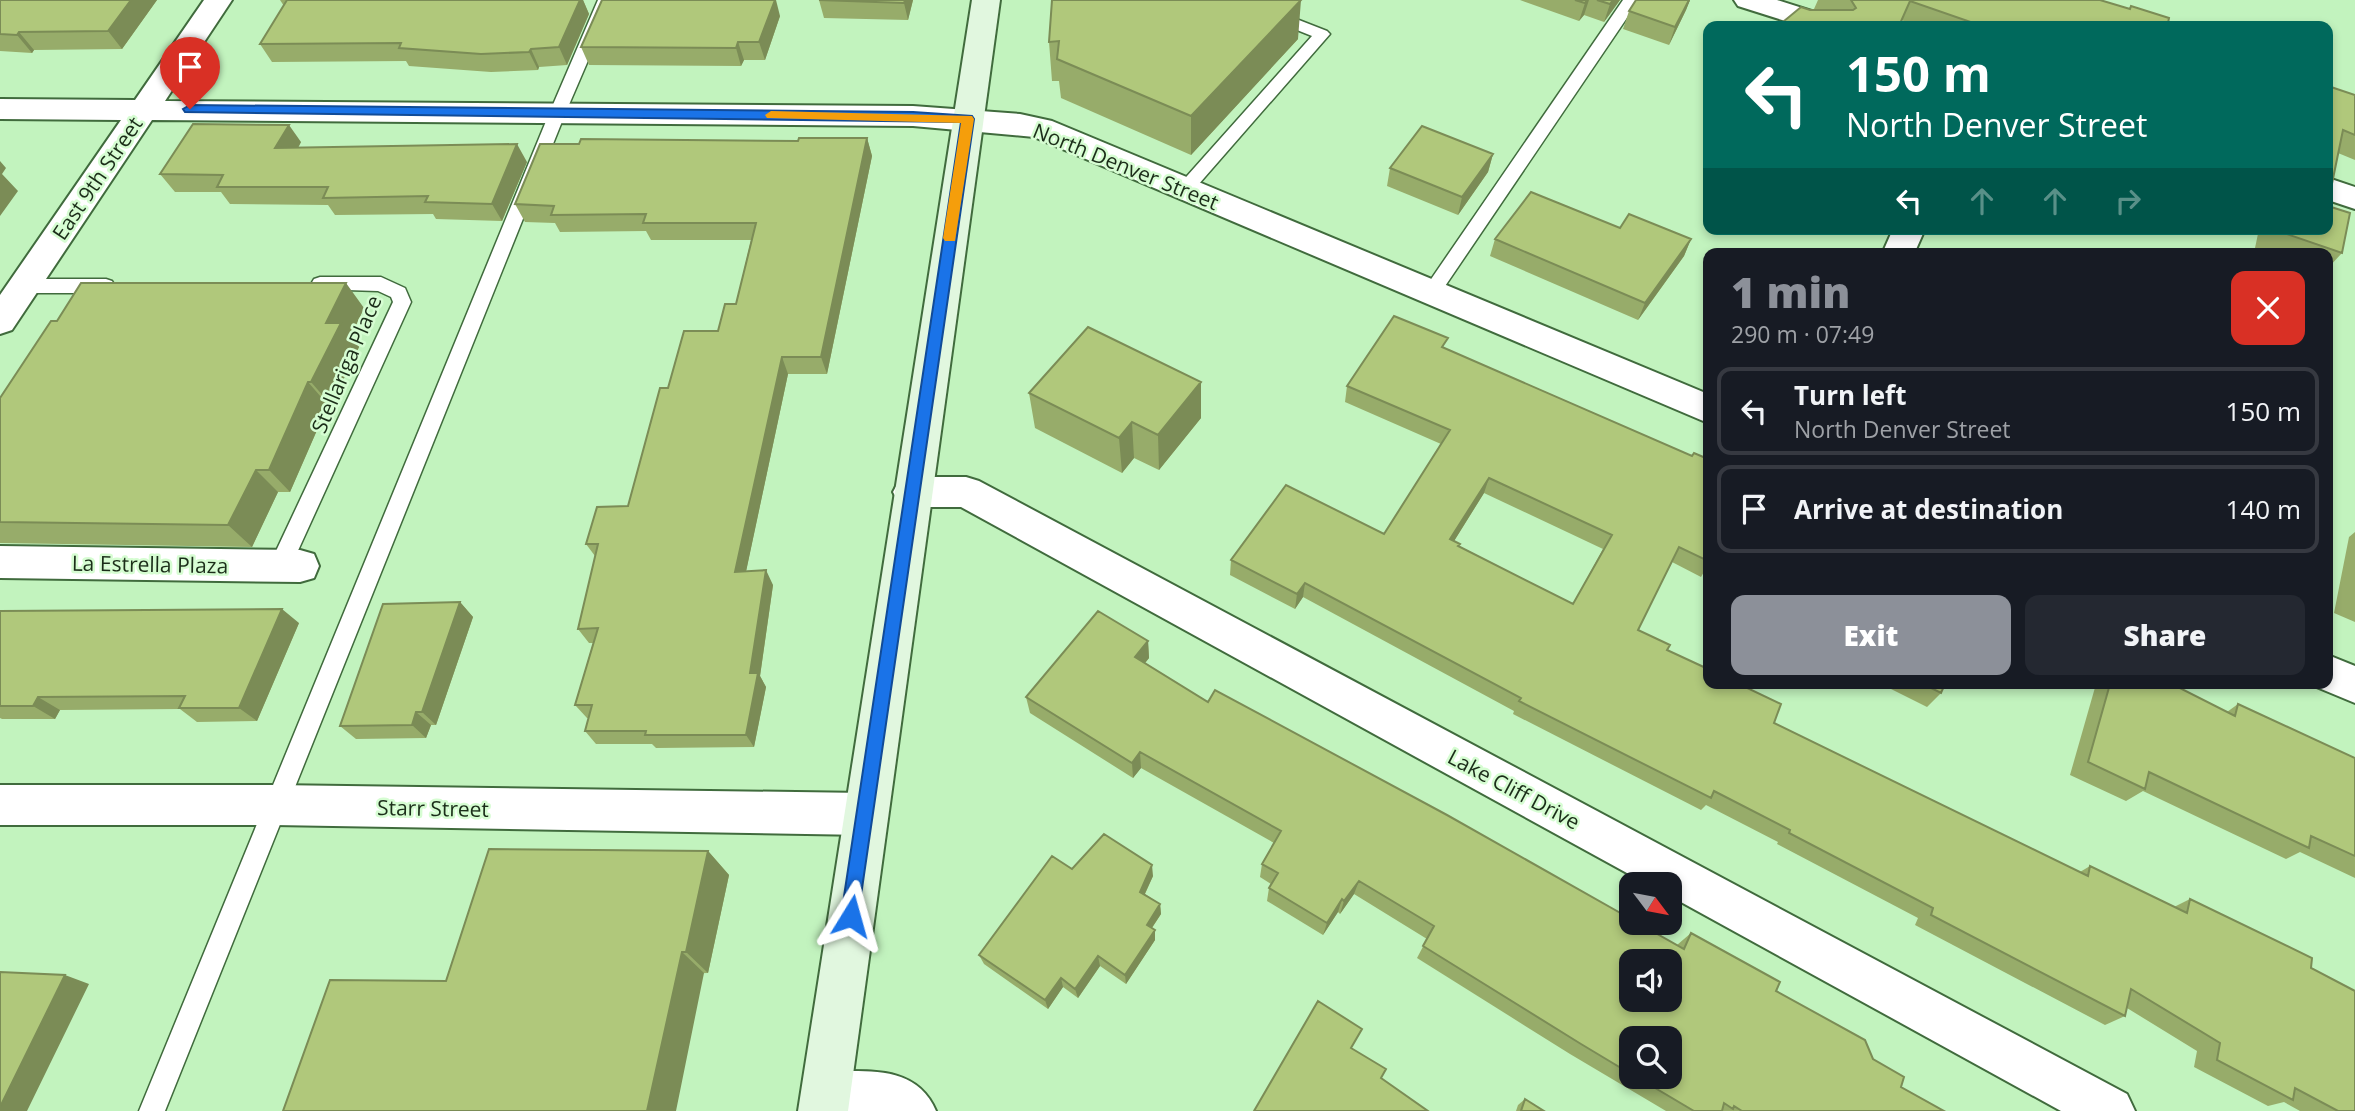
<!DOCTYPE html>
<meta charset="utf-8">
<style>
:root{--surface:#171b24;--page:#242831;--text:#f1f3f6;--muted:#9ea1a6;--line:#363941;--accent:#8c9099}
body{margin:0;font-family:"Open Sans",sans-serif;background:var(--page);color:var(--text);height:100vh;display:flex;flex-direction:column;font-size:26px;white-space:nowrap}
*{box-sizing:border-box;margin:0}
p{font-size:23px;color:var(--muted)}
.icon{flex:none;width:38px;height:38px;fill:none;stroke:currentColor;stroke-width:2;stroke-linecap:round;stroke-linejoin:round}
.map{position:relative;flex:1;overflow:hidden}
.panel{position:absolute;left:1703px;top:248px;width:630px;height:441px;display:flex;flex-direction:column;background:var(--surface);border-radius:14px;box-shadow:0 4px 10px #0003}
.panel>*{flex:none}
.hud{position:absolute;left:1703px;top:21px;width:630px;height:214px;border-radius:14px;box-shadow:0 4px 10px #0003;background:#00695c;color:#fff;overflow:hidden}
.needle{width:46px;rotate:122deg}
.controls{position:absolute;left:1619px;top:872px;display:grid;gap:14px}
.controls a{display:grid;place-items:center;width:63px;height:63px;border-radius:14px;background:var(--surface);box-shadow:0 4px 10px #0003;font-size:35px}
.pin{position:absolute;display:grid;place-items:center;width:60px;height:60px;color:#fff;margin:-72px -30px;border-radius:50% 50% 50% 0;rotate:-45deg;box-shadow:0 0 7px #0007}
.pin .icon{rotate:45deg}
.me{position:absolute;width:77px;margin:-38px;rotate:8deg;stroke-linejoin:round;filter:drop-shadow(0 0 5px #0008)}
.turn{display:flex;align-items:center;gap:24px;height:147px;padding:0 28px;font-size:32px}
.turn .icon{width:91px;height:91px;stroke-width:2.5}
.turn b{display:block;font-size:49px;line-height:60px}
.lanes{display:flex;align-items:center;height:66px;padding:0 28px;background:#0003;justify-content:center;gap:35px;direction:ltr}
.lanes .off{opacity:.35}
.round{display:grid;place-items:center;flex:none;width:74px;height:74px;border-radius:14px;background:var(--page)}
.summary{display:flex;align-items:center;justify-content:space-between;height:119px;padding:0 28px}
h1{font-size:42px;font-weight:800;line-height:52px;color:var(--accent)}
.button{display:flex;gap:14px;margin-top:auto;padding:14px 28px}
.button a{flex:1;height:80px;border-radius:14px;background:var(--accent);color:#fff;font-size:28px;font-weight:800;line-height:80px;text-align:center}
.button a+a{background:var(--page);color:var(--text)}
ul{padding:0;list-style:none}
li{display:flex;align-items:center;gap:21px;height:88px;margin:0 14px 10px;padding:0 14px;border:4px solid var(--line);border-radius:14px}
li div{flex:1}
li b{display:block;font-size:26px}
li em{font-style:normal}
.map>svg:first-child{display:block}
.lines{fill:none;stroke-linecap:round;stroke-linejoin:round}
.service-casing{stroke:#406b3d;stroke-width:3}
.minor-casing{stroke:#406b3d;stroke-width:4}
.secondary-casing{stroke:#406b3d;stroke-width:4}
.service{fill:#fff;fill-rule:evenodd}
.minor{fill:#fff;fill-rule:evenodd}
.secondary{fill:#e1f7df;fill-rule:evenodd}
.wall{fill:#97ac6a;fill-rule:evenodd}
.shaded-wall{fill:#7b8c56}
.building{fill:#b0c87b;stroke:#7b8c56;stroke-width:2;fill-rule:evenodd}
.route{fill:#1a73e8;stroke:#114b97;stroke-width:2}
.slow{fill:#f59e0b}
.labels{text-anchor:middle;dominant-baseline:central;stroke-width:5;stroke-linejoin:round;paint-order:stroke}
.street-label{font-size:21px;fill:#1b2d19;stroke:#d6fdd2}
</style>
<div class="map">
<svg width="2355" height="1111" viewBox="0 0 2355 1111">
<rect width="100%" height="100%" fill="#c2f3be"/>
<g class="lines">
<defs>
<path id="service" d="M 598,0 L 614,0 L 565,114 L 165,1111 L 139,1111 L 549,114 Z
M 1226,0 L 1248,0 L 1327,31 L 1330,34 L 1191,193 L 1179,193 L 1176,189 L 1179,185 L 1312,36 L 1229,3 Z
M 1623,0 L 1639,0 L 1437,298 L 1425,298 L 1422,293 L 1425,288 Z
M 320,277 L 381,277 L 405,288 L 411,302 L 291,566 L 287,572 L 280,575 L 273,572 L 269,566 L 393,302 L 391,297 L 378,291 L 314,289 L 311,284 L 314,279 Z
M 24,279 L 106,279 L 112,281 L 115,286 L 112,291 L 106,293 L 24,293 L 18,291 L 15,286 L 18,281 Z"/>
<path id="minor" d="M 204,0 L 232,0 L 165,101 L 913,106 L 1020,114 L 1052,121 L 1708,394 L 1708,423 L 1034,137 L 913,126 L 152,120 L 12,330 L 0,334 L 0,295 L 121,120 L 0,119 L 0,99 L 135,100 Z
M 1734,0 L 1777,0 L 1840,20 L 1844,26 L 1801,26 L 1738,6 Z
M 2328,178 L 2355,187 L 2355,209 L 2328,200 Z
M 1893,229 L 1925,229 L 1914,254 L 1882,254 Z
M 912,477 L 966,477 L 979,481 L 2127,1094 L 2135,1111 L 2061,1111 L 1670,896 L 1670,884 L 1647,884 L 961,507 L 912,507 L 899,503 L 893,492 L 899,481 Z
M 0,546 L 300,550 L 314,554 L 319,566 L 314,578 L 300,582 L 0,578 Z
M 2328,655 L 2355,666 L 2355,703 L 2314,686 L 2328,684 Z
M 0,785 L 274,785 L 865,793 L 880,799 L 887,814 L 880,829 L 865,835 L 274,825 L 0,825 Z
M 825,1071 C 868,1072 916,1064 936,1111 L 807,1111 L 801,1095 L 808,1078 Z"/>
<path id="secondary" d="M 972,0 L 1000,0 L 848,1111 L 798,1111 Z"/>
</defs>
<!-- service casing -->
<use href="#service" class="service-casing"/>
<!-- minor casing -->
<use href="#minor" class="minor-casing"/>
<!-- secondary casing -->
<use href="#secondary" class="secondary-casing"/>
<!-- service -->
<use href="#service" class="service"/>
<!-- minor -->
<use href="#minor" class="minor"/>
<!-- secondary -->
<use href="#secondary" class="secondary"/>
</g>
<!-- wall -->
<path class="wall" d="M 0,0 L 157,0 L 122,49 L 34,50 L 32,53 L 0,51 Z
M 280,0 L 583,0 L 589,14 L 567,65 L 539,67 L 538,70 L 491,72 L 409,66 L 406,61 L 272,62 L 260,44 L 284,6 Z
M 819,0 L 913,0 L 908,20 L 824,18 Z
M 1520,0 L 1620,0 L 1604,22 L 1584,15 L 1579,21 Z
M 1636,0 L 1690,0 L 1686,10 L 1669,45 L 1623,29 L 1629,11 Z
M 1818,0 L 2100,0 L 2129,9 L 2131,6 L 2168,23 L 2177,26 L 1918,26 L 1901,20 L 1810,10 L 1817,10 L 1814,9 Z
M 780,16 L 765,60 L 744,60 L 741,66 L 589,65 L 581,47 Z
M 1298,39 L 1191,155 L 1061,98 L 1059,81 L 1052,81 L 1049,42 Z
M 2328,86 L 2355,95 L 2355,160 L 2338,153 Z
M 867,138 L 872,156 L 827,374 L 788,374 L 746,571 L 773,585 L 760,676 L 766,687 L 754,747 L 656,748 L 652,744 L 596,744 L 585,731 L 589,718 L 587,718 L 575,705 L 593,643 L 589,643 L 578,629 L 595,556 L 586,544 L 628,506 L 668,388 L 718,331 L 736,304 L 751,240 L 651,240 L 646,231 L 560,232 L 555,223 L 525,222 L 515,204 L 798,141 Z
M 301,142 L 298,148 L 527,162 L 502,221 L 436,219 L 433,214 L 335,215 L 328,205 L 230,204 L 221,192 L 175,192 L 160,174 Z
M 1493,154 L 1488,172 L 1458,215 L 1387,186 L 1390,168 Z
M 1620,228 L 1691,239 L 1684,256 L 1638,320 L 1490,256 L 1495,239 Z
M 2259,229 L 2328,229 L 2342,253 L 2328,268 L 2328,254 L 2273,254 L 2255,248 Z
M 364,308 L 351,336 L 359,347 L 331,405 L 328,405 L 290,492 L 278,492 L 252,547 L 0,543 L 0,398 Z
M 1445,348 L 1692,456 L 1708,459 L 1708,565 L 1701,577 L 1672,562 L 1638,630 L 1774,723 L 2080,872 L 2090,866 L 2174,907 L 2190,899 L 2311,968 L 2355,1111 L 2300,1111 L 2284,1102 L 2268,1106 L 2194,1067 L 2197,1051 L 2127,1008 L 2125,1016 L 2105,1025 L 1915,925 L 1918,918 L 1777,844 L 1778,842 L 1706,805 L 1701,810 L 1513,714 L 1514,711 L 1303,597 L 1295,609 L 1230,575 L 1231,560 L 1384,534 L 1441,444 L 1345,402 L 1347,386 ZM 1484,493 L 1603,549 L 1573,604 L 1459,546 L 1454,541 Z
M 1201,382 L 1201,418 L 1159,470 L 1134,458 L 1122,473 L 1035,428 L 1029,393 Z
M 2355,532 L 2355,622 L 2334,613 L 2349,537 Z
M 460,602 L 473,617 L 436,725 L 431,725 L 426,738 L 356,739 L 340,726 Z
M 0,611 L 299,623 L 257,721 L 197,722 L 180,709 L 60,710 L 55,719 L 2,719 L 0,718 Z
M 1148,641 L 1149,658 L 1145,663 L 1208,702 L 1677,945 L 1691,933 L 1776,991 L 1873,1059 L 1901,1087 L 1944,1111 L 1666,1111 L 1570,1054 L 1417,958 L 1427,939 L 1354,894 L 1340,914 L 1338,912 L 1323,935 L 1267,901 L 1269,888 L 1271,884 L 1260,877 L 1262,864 L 1274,843 L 1141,768 L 1133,778 L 1030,713 L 1026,697 ZM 1631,1038 L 1670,1076 L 1631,1076 Z
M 1881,684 L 1945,684 L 1941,693 L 1927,707 Z
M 2096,684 L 2172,684 L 2227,712 L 2238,704 L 2355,758 L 2355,878 L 2300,852 L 2286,859 L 2143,791 L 2126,801 L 2070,775 Z
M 708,851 L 729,875 L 708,973 L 446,981 Z
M 1072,869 L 1153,876 L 1145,894 L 1160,904 L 1161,914 L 1152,928 L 1155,930 L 1155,940 L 1126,984 L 1100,966 L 1078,998 L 1063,987 L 1048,1009 L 984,964 L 979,955 Z
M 1525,1099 L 1544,1111 L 1516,1111 L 1518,1105 Z"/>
<!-- shaded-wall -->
<path class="shaded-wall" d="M 131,0 L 157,0 L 122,49 L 108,31 Z
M 580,0 L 583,0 L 589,14 L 567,65 L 559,47 Z
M 775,0 L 776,0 L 780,16 L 765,60 L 759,42 Z
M 905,0 L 913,0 L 908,20 L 904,3 Z
M 1301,0 L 1298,39 L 1191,155 L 1191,116 Z
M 1587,0 L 1589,0 L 1584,15 L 1579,21 L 1585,3 Z
M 1613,0 L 1620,0 L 1604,22 L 1610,4 Z
M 1689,0 L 1690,0 L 1686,10 L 1669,45 L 1675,27 Z
M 19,32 L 34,50 L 32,53 L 17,35 Z
M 738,42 L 744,60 L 741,66 L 736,48 Z
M 531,49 L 539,67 L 538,70 L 529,52 Z
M 289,125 L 301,142 L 288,166 L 275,148 Z
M 867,138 L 872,156 L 827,374 L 821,357 Z
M 517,144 L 527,162 L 502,221 L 492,204 Z
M 1493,154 L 1488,172 L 1458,215 L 1462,197 Z
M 0,161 L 6,168 L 2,174 L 18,191 L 0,216 Z
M 1691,239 L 1684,256 L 1638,320 L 1645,303 Z
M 346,283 L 364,308 L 351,336 L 359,347 L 331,405 L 311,382 L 326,323 Z
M 782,357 L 788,374 L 743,586 L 735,572 Z
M 308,382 L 328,405 L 290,492 L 269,470 Z
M 1201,382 L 1201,418 L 1159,470 L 1158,435 Z
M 1132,422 L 1134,458 L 1122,473 L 1119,438 Z
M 256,470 L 278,492 L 252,547 L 228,525 Z
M 1489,478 L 1484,493 L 1446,554 L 1450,539 Z
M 766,570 L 773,585 L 760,676 L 766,687 L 754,747 L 746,735 L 750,673 Z
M 1305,583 L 1303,597 L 1295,609 L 1297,594 Z
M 460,602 L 473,617 L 436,725 L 422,712 Z
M 282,609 L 299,623 L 257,721 L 239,708 Z
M 1148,641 L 1149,658 L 1136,674 L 1135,657 Z
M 38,697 L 60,710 L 55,719 L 33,706 Z
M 416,712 L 431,725 L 426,738 L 412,725 Z
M 1140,752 L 1141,768 L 1133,778 L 1132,763 Z
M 708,851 L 729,875 L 708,973 L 686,952 Z
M 1152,865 L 1153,876 L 1141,902 L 1140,892 Z
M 1359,881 L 1354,894 L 1340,914 L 1344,901 Z
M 1342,899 L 1338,912 L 1323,935 L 1327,923 Z
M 1160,904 L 1161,914 L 1147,935 L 1147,925 Z
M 1155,930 L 1155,940 L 1126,984 L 1125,975 Z
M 682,952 L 704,973 L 676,1111 L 647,1111 Z
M 1098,956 L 1100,966 L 1078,998 L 1075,989 Z
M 65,975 L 89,984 L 27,1111 L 0,1111 L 0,1107 Z
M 1061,978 L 1063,987 L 1048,1009 L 1045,1000 Z"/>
<!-- building -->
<path class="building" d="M 0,0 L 131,0 L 108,31 L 19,32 L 17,35 L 0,34 Z
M 287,0 L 580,0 L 559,47 L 531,49 L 529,52 L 481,54 L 399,48 L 401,43 L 260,44 Z
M 602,0 L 775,0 L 759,42 L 738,42 L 736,48 L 581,47 Z
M 819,0 L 905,0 L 904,3 Z
M 1052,0 L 1301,0 L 1191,116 L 1057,59 L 1059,41 L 1049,42 Z
M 1575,0 L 1587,0 L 1585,3 Z
M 1597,0 L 1613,0 L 1610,4 Z
M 1636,0 L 1689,0 L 1675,27 L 1629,11 Z
M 1851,0 L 2100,0 L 2130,9 L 2131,6 L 2169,18 L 2168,23 L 2177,26 L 1982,26 L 1910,1 L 1899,26 L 1778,26 L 1801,7 L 1810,10 L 1853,10 L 1856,8 Z
M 2328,76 L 2330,77 L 2328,86 L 2355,95 L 2355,135 L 2343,130 L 2328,203 Z
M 193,124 L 289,125 L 275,148 L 517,144 L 492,204 L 425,202 L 428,196 L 323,198 L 328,187 L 217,187 L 223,175 L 160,174 Z
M 1422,126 L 1493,154 L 1462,197 L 1390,168 Z
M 799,138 L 867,138 L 821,357 L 782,357 L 735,572 L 766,570 L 750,673 L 758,673 L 746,735 L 645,735 L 646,731 L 585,731 L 592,705 L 575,705 L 598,628 L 578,629 L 598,544 L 586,544 L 597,507 L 628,506 L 660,388 L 668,388 L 684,331 L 718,331 L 725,304 L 736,304 L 756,223 L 643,223 L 646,214 L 551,215 L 554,206 L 515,204 L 540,144 L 579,144 L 581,139 L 798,141 Z
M 1531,192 L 1620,228 L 1629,214 L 1691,239 L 1645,303 L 1495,239 Z
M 2328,206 L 2350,213 L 2342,253 L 2272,229 L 2328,229 Z
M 81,283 L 346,283 L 326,323 L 341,323 L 311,382 L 308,382 L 269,470 L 256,470 L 228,525 L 0,522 L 0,398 L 51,321 L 57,321 Z
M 1394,316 L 1448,338 L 1442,347 L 1692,456 L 1694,453 L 1708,459 L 1708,561 L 1679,547 L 1638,630 L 1670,645 L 1667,650 L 1708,669 L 1708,684 L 1739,684 L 1781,704 L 1774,723 L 2088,876 L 2090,866 L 2187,913 L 2190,899 L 2312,958 L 2311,968 L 2355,991 L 2355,1111 L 2338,1111 L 2295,1088 L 2293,1100 L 2217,1060 L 2220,1043 L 2131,989 L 2125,1016 L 1931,915 L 1933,908 L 1789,833 L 1790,830 L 1714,791 L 1711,798 L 1519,701 L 1521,698 L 1305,583 L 1297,594 L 1231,560 L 1286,485 L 1384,534 L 1450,430 L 1347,386 ZM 1489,478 L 1612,535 L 1573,604 L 1458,546 L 1460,544 L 1450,539 Z
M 1088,327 L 1201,382 L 1158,435 L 1132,422 L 1119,438 L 1029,393 Z
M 460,602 L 422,712 L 416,712 L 412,725 L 340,726 L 383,604 Z
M 282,609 L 239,708 L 179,708 L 185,696 L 38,697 L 33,706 L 0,706 L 0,611 Z
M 1098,611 L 1148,641 L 1135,657 L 1208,702 L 1215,690 L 1447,815 L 1631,919 L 1631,922 L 1636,922 L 1684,949 L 1691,933 L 1780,982 L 1776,991 L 1865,1040 L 1873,1059 L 1904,1077 L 1901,1087 L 1944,1111 L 1742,1111 L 1734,1106 L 1733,1109 L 1724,1103 L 1722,1111 L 1694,1111 L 1635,1076 L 1670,1076 L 1670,1038 L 1631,1038 L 1631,1074 L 1581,1044 L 1423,946 L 1434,926 L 1359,881 L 1344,901 L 1342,899 L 1327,923 L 1269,888 L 1278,873 L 1262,864 L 1281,831 L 1140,752 L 1132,763 L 1026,697 ZM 1631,961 L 1670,961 L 1670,999 L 1631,999 Z
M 1923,684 L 1945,684 L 1941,693 Z
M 2110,684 L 2172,684 L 2235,716 L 2238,704 L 2355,758 L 2355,856 L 2311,836 L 2309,848 L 2149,772 L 2145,789 L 2088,762 Z
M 1104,834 L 1152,865 L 1140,892 L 1160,904 L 1147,925 L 1155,930 L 1125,975 L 1098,956 L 1075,989 L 1061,978 L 1045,1000 L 979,955 L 1052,856 L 1072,869 Z
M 489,849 L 708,851 L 686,952 L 682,952 L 647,1111 L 283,1111 L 330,980 L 446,981 Z
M 0,972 L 65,975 L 0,1107 Z
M 1318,1001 L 1362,1029 L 1351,1048 L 1386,1069 L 1381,1078 L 1428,1111 L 1254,1111 Z
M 1525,1099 L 1544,1111 L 1521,1111 Z"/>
<!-- route -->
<path class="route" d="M 190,105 L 913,112 L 972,116 L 974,119 L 857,923 L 851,925 L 844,923 L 841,916 L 961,122 L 185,112 L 183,109 Z"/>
<!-- slow -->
<path class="slow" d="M 771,111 L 972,116 L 974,119 L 955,241 L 945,241 L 943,238 L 961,123 L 767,118 L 765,115 Z"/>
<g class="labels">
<!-- street labels -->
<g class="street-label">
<text transform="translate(1126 166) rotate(22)">North Denver Street</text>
<text transform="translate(97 178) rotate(-56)">East 9th Street</text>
<text transform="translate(346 364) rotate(-67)">Stellariga Place</text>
<text transform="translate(150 564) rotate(1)">La Estrella Plaza</text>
<text transform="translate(1514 789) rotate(28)">Lake Cliff Drive</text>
<text transform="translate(433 808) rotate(1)">Starr Street</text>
</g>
</g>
</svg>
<div class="controls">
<a><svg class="needle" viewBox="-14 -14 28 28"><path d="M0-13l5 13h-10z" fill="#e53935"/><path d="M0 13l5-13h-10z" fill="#9ea1a6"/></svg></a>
<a><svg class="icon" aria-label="sound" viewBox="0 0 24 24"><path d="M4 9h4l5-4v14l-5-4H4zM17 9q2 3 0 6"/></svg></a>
<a><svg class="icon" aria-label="search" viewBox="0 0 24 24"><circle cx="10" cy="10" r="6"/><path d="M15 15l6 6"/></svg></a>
</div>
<div class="pin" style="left:190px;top:109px;background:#d93025"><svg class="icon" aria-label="arrive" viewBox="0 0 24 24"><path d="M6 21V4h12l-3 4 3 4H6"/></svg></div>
<svg class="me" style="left:851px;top:916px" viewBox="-20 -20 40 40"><path d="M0-17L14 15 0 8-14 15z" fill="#1a73e8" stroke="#fff" stroke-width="4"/></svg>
<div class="hud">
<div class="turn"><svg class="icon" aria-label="left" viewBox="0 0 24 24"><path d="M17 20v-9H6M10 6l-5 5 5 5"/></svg><div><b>150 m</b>North Denver Street</div></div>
<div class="lanes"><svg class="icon" aria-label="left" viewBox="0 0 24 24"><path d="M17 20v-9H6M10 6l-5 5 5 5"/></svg><svg class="icon off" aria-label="ahead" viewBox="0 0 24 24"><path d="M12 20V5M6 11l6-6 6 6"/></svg><svg class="icon off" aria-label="ahead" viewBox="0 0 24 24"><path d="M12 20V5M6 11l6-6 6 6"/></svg><svg class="icon off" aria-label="right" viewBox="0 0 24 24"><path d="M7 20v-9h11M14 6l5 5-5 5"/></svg></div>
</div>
<section class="panel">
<div class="summary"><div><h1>1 min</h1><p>290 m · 07:49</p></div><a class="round" style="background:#d93025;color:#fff"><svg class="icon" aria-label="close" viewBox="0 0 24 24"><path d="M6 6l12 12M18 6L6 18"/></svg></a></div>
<ul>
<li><svg class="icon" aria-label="left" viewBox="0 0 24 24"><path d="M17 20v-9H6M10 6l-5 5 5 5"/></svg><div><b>Turn left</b><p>North Denver Street</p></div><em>150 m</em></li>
<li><svg class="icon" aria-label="arrive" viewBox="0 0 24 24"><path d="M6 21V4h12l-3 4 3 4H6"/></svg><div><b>Arrive at destination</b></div><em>140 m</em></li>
</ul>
<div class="button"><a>Exit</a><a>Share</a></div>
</section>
</div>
